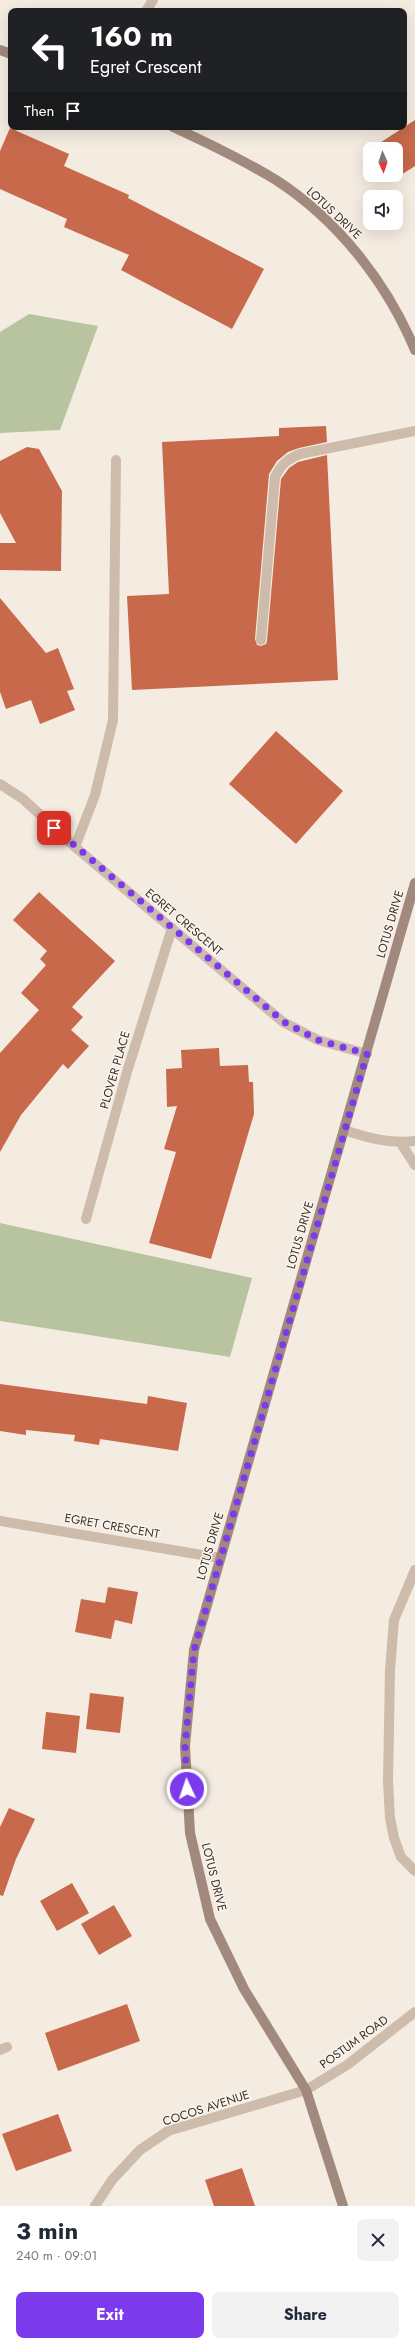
<!DOCTYPE html>
<meta charset="utf-8">
<style>
:root{--surface:#fff;--page:#f2f2f3;--text:#1f2937;--muted:#747a83;--accent:#7c3aed}
body{margin:0;font-family:Jost,sans-serif;background:var(--page);color:var(--text);height:100vh;display:flex;flex-direction:column;font-size:15px;white-space:nowrap}
*{box-sizing:border-box;margin:0}
p{font-size:13px;color:var(--muted)}
.icon{flex:none;width:22px;height:22px;fill:none;stroke:currentColor;stroke-width:2;stroke-linecap:round;stroke-linejoin:round}
.map{position:relative;height:2206px;overflow:hidden}
.panel{display:flex;flex-direction:column;background:var(--surface);flex:1}
.panel>*{flex:none}
.guide{position:absolute;left:8px;top:8px;width:399px;height:122px;border-radius:8px;box-shadow:0 4px 16px #0002;background:#202124;color:#fff;overflow:hidden}
.needle{width:26px;rotate:177deg}
.buttons{position:absolute;left:363px;top:142px;display:grid;gap:8px}
.buttons a{display:grid;place-items:center;width:40px;height:40px;border-radius:8px;background:var(--surface);box-shadow:0 4px 16px #0002;font-size:20px}
.pin{position:absolute;display:grid;place-items:center;width:34px;height:34px;color:#fff;margin:-17px;border-radius:8px;box-shadow:0 2px 6px #0006}
.me{position:absolute;width:44px;margin:-22px;rotate:357deg;stroke-linejoin:round;filter:drop-shadow(0 0 3px #0008)}
.turn{display:flex;align-items:center;gap:14px;height:84px;padding:0 16px;font-size:18px}
.turn .icon{width:52px;height:52px;stroke-width:2.5}
.turn b{display:block;font-size:28px;line-height:34px}
.then{display:flex;align-items:center;height:38px;padding:0 16px;background:#0003;gap:8px;font-size:15px}
.round{display:grid;place-items:center;flex:none;width:42px;height:42px;border-radius:8px;background:var(--page)}
.overview{display:flex;align-items:center;justify-content:space-between;height:68px;padding:0 16px}
h1{font-size:24px;font-weight:700;line-height:30px}
.action{display:flex;gap:8px;margin-top:auto;padding:8px 16px}
.action a{flex:1;height:46px;border-radius:8px;background:var(--accent);color:#fff;font-size:16px;font-weight:700;line-height:46px;text-align:center}
.action a+a{background:var(--page);color:var(--text)}
.map>svg:first-child{display:block}
.green{fill:#b8c4a0}
.building{fill:#c8694b}
.lines{fill:none;stroke-linecap:round;stroke-linejoin:round}
.lane{stroke:#cdbbac;stroke-width:10}
.street{stroke:#cdbbac;stroke-width:10}
.secondary{stroke:#a18a7d;stroke-width:10}
.route{stroke:#7c3aed;stroke-width:7;stroke-dasharray:0 12.6}
.labels{text-anchor:middle;dominant-baseline:central;stroke-width:3;stroke-linejoin:round;paint-order:stroke}
.street-label{font-size:12px;fill:#3b302b;stroke:#fbf5ee}
</style>
<div class="map">
<svg width="415" height="2206" viewBox="0 0 415 2206">
<rect width="100%" height="100%" fill="#f4ebe1"/>
<!-- green -->
<path class="green" d="M 29,314 L 98,326 L 60,430 L 0,433 L 0,332 Z
M 0,1223 L 252,1278 L 230,1357 L 0,1321 Z"/>
<!-- building -->
<path class="building" d="M 415,120 L 415,166 L 393,180 L 390,175 L 396,175 L 396,149 L 372,148 Z
M 10,128 L 69,154 L 64,166 L 129,195 L 128,198 L 264,269 L 232,329 L 121,270 L 129,255 L 64,227 L 67,219 L 0,189 L 0,151 Z
M 326,426 L 327,442 L 299,448 L 288,452 L 277,461 L 269,474 L 255,639 L 257,645 L 261,646 L 266,644 L 267,641 L 281,479 L 289,468 L 298,462 L 327,455 L 338,680 L 132,690 L 127,596 L 169,594 L 162,442 L 279,436 L 279,428 Z
M 27,447 L 39,449 L 62,491 L 61,571 L 0,570 L 0,543 L 16,543 L 0,513 L 0,461 Z
M 0,598 L 46,653 L 58,648 L 74,689 L 67,691 L 75,710 L 40,724 L 31,700 L 6,709 L 0,692 Z
M 276,731 L 343,791 L 296,844 L 229,784 Z
M 39,892 L 115,961 L 72,1007 L 83,1017 L 71,1030 L 89,1046 L 68,1069 L 63,1064 L 21,1115 L 0,1152 L 0,1053 L 39,1010 L 21,993 L 46,965 L 40,959 L 47,951 L 13,920 Z
M 219,1048 L 220,1066 L 248,1065 L 249,1082 L 253,1082 L 254,1114 L 211,1259 L 149,1243 L 176,1152 L 164,1149 L 177,1106 L 167,1107 L 166,1069 L 182,1068 L 181,1050 Z
M 0,1384 L 147,1404 L 148,1396 L 187,1403 L 178,1451 L 100,1439 L 99,1445 L 74,1441 L 75,1435 L 26,1430 L 26,1435 L 0,1431 Z
M 108,1587 L 138,1592 L 132,1624 L 115,1620 L 111,1639 L 75,1632 L 81,1599 L 105,1603 Z
M 90,1693 L 124,1697 L 120,1733 L 86,1729 Z
M 46,1712 L 80,1716 L 76,1753 L 42,1749 Z
M 9,1808 L 35,1819 L 16,1859 L 3,1896 L 0,1895 L 0,1827 Z
M 72,1883 L 89,1913 L 57,1931 L 40,1901 Z
M 114,1905 L 132,1936 L 99,1955 L 81,1924 Z
M 127,2004 L 140,2041 L 58,2071 L 45,2033 Z
M 58,2114 L 72,2151 L 16,2171 L 2,2134 Z
M 242,2168 L 255,2206 L 214,2206 L 205,2180 Z"/>
<g class="lines">
<!-- lane -->
<path class="lane" d="M 261,640 L 275,477 C 281,465 287,459 300,454 L 415,431
M 75,847 L 95,795 L 113,720 L 116,460
M 344,1130 C 368,1138 390,1144 415,1141
M 400,1142 L 415,1165
M 415,1570 L 394,1620 L 390,1670 L 388,1782 L 390,1818 L 394,1838 L 401,1857 L 415,1871"/>
<!-- street -->
<path class="street" d="M 146,11 L 153,0
M 0,784 L 23,799 L 75,847 L 283,1022 L 318,1040 L 367,1054
M 86,1219 L 127,1072 L 172,928
M 0,1521 L 220,1558
M 0,2050 L 7,2047
M 95,2206 L 112,2180 L 140,2150 L 168,2131 L 306,2090 L 347,2065 L 415,2012"/>
<!-- secondary -->
<path class="secondary" d="M 0,50 L 11,54
M 173,127 C 208,143 243,160 276,180 C 338,220 387,283 415,350
M 343,2206 L 306,2090 L 244,1989 L 210,1919 L 190,1833 L 185,1746 L 194,1650 L 415,883"/>
</g>
<g class="lines">
<!-- route -->
<path class="route" d="M 54,828 L 284,1022 L 318,1040 L 367,1054 L 194,1650 L 185,1746 L 187,1789"/>
</g>
<g class="labels">
<!-- street labels -->
<g class="street-label">
<text transform="translate(334 213) rotate(43)">LOTUS DRIVE</text>
<text transform="translate(184 922) rotate(40)">EGRET CRESCENT</text>
<text transform="translate(390 924) rotate(-74)">LOTUS DRIVE</text>
<text transform="translate(115 1070) rotate(-74)">PLOVER PLACE</text>
<text transform="translate(300 1235) rotate(-74)">LOTUS DRIVE</text>
<text transform="translate(112 1526) rotate(10)">EGRET CRESCENT</text>
<text transform="translate(210 1546) rotate(-74)">LOTUS DRIVE</text>
<text transform="translate(214 1877) rotate(76)">LOTUS DRIVE</text>
<text transform="translate(354 2042) rotate(-36)">POSTUM ROAD</text>
<text transform="translate(206 2108) rotate(-18)">COCOS AVENUE</text>
</g>
</g>
</svg>
<div class="buttons">
<a><svg class="needle" viewBox="-14 -14 28 28"><path d="M0-13l5 13h-10z" fill="#e53935"/><path d="M0 13l5-13h-10z" fill="#747a83"/></svg></a>
<a><svg class="icon" aria-label="sound" viewBox="0 0 24 24"><path d="M4 9h4l5-4v14l-5-4H4zM17 9q2 3 0 6"/></svg></a>
</div>
<div class="pin" style="left:54px;top:828px;background:#d93025"><svg class="icon" aria-label="arrive" viewBox="0 0 24 24"><path d="M6 21V4h12l-3 4 3 4H6"/></svg></div>
<svg class="me" style="left:187px;top:1789px" viewBox="-20 -20 40 40"><circle r="17" fill="#7c3aed" stroke="#fff" stroke-width="3"/><path d="M0-11L8 9 0 5-8 9z" fill="#fff"/></svg>
<div class="guide">
<div class="turn"><svg class="icon" aria-label="left" viewBox="0 0 24 24"><path d="M17 20v-9H6M10 6l-5 5 5 5"/></svg><div><b>160 m</b>Egret Crescent</div></div>
<div class="then">Then<svg class="icon" aria-label="arrive" viewBox="0 0 24 24"><path d="M6 21V4h12l-3 4 3 4H6"/></svg></div>
</div>
</div>
<section class="panel">
<div class="overview"><div><h1>3 min</h1><p>240 m · 09:01</p></div><a class="round"><svg class="icon" aria-label="close" viewBox="0 0 24 24"><path d="M6 6l12 12M18 6L6 18"/></svg></a></div>
<div class="action"><a>Exit</a><a>Share</a></div>
</section>
